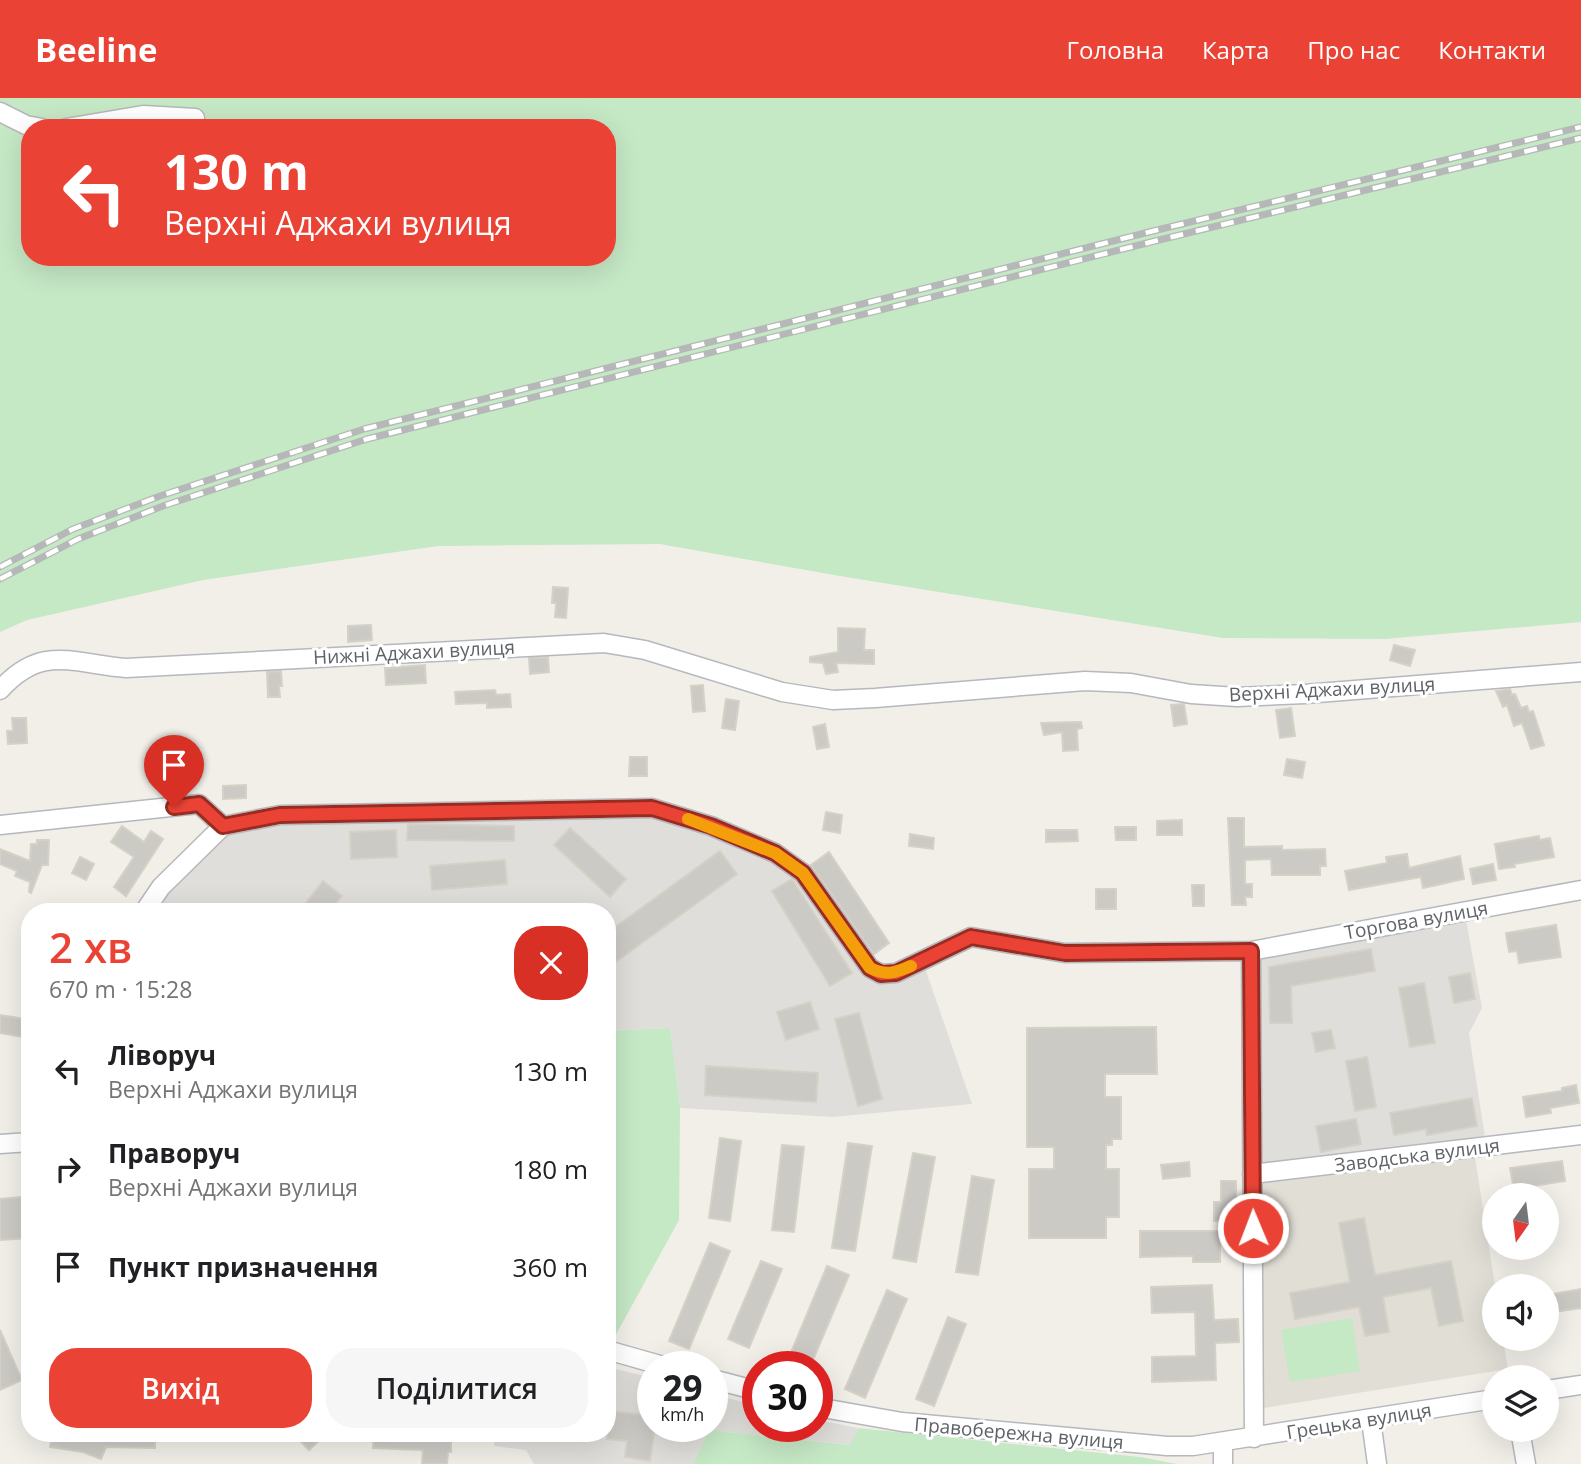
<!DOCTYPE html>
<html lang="uk">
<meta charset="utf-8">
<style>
:root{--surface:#fff;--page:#f6f6f6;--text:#202124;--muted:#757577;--accent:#ea4335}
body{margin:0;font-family:"Open Sans",sans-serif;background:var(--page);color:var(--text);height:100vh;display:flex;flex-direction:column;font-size:26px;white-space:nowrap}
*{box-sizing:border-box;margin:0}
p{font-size:23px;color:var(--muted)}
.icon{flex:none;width:38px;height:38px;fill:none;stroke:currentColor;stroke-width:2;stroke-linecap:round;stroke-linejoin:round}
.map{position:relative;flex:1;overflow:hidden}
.sheet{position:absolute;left:21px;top:805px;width:595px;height:539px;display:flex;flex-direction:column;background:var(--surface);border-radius:28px;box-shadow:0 7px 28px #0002}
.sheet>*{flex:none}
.top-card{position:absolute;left:21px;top:21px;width:595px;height:147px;border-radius:28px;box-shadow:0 7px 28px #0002;background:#ea4335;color:#fff;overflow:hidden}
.needle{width:46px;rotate:194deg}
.controls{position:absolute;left:1482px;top:1085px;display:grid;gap:14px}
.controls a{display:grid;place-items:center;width:77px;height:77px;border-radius:50%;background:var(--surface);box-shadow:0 7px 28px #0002;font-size:35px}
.speed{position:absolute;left:637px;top:1253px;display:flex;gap:14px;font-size:35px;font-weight:700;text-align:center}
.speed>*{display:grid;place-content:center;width:91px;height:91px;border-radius:50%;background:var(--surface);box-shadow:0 7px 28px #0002;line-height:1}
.speed small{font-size:18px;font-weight:400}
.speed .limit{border:10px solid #d22;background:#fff;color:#111}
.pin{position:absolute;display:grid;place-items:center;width:60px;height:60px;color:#fff;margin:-72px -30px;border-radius:50% 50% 50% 0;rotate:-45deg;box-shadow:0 0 7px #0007}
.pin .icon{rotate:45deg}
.me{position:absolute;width:77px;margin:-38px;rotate:359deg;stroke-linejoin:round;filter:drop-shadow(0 0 5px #0008)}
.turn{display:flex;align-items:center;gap:24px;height:147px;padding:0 28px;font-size:32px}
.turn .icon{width:91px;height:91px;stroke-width:2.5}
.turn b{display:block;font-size:49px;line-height:60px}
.round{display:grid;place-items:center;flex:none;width:74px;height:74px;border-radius:28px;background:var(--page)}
.headline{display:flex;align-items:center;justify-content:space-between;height:119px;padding:0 28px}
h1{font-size:42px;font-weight:600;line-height:52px;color:var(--accent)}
.cta{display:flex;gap:14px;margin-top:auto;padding:14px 28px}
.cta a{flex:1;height:80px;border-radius:28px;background:var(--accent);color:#fff;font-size:28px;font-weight:600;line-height:80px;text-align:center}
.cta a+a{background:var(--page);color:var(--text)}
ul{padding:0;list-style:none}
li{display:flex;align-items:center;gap:21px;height:98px;padding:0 28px}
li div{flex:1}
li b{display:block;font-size:26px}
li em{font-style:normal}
header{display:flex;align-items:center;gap:42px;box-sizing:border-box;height:98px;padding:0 35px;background:var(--accent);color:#fff}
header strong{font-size:33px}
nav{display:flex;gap:38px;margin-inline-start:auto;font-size:24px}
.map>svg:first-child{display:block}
.industrial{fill:#e0deda}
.education{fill:#e1ded6}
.green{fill:#c5e8c5;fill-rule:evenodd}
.building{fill:#cccac5;stroke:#d6d1c6;stroke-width:2}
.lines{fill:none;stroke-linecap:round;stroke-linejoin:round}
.minor-casing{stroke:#b5b8bc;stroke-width:21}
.minor{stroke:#fff;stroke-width:18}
.rail-casing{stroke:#b6b7b8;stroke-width:7}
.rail{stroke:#fff;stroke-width:4.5;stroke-dasharray:13;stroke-linecap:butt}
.route-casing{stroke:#982c22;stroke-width:18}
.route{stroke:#ea4335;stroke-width:12}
.slow{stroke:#f59e0b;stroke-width:12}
.labels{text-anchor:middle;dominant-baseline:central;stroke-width:6;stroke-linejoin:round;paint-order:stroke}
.street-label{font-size:19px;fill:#5f6368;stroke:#fff}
</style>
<header>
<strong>Beeline</strong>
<nav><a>Головна</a><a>Карта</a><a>Про нас</a><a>Контакти</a></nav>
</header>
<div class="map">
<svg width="1581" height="1366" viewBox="0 0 1581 1366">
<rect width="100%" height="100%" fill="#f1efe8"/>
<!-- industrial -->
<path class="industrial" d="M 651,717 L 709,735 L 772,762 L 798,780 L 865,876 L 925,870 L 972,1006 L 832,1019 L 680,1010 L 670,930 L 607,933 L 607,814 L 153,814 L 167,793 L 226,735 L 281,724 Z
M 1466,822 L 1482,910 L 1469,935 L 1485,1040 L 1262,1066 L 1260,860 Z
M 607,1269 L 653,1280 L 653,1328 L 712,1328 L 712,1296 L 758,1308 L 758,1328 L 817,1328 L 817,1322 L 858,1330 L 851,1347 L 709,1332 L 693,1366 L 534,1366 L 526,1352 L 494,1348 L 495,1335 L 607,1335 Z"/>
<!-- education -->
<path class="education" d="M 1475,1059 L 1495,1188 L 1494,1241 L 1503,1241 L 1508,1271 L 1264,1310 L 1262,1083 Z"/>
<!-- green -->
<path class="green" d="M 0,0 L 1581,0 L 1581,524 L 1384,541 L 1223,540 L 840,478 L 660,446 L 438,448 L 203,482 L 27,522 L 0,534 ZM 30,30 L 607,30 L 607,159 L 30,159 Z
M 670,930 L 680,1010 L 679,1122 L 608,1251 L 607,933 Z
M 1352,1220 L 1360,1273 L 1290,1284 L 1281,1232 Z
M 858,1330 L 1140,1359 L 1177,1366 L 693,1366 L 709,1332 L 850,1347 Z"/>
<!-- building -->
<path class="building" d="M 553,489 L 568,490 L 566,520 L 555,519 L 556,505 L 552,505 Z
M 371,527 L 372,542 L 348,544 L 348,528 Z
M 838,530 L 865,531 L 864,552 L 874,552 L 874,566 L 836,565 L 838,574 L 826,576 L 823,565 L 810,564 L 810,559 L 838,554 Z
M 1394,547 L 1415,552 L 1410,568 L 1390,562 Z
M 548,559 L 549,574 L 530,576 L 529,560 Z
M 425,567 L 426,585 L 386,587 L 385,570 Z
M 281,573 L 282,588 L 279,588 L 280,599 L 268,599 L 267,574 Z
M 703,587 L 705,613 L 693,614 L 691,588 Z
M 1510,591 L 1512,597 L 1515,596 L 1521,610 L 1527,608 L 1529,614 L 1533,613 L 1544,647 L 1531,651 L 1522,625 L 1514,628 L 1507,607 L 1503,609 L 1496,593 Z
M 495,592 L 496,597 L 510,596 L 511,609 L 487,610 L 487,605 L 456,606 L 455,594 Z
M 726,601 L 739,603 L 735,632 L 722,630 Z
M 1184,606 L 1187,626 L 1174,628 L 1171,607 Z
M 1291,610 L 1295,638 L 1280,640 L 1276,612 Z
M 12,620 L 26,620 L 27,645 L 8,646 L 7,633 L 13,633 Z
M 1077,624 L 1081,624 L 1082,630 L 1077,631 L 1078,652 L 1063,653 L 1062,634 L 1044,637 L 1041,625 Z
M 825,626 L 829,649 L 817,651 L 813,629 Z
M 630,659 L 647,659 L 647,678 L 629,678 Z
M 1287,661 L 1305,664 L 1302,680 L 1284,677 Z
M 246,687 L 246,700 L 223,701 L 223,688 Z
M 826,714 L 842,717 L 840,735 L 823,732 Z
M 1228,720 L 1244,720 L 1244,749 L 1282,748 L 1282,752 L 1325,751 L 1326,768 L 1320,768 L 1320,777 L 1272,777 L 1271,761 L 1245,762 L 1245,786 L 1252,786 L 1252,799 L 1245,799 L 1246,807 L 1232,807 Z
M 1182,722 L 1182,737 L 1157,737 L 1157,723 Z
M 408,726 L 514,728 L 514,743 L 407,742 Z
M 122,728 L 144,744 L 151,733 L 163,741 L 126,798 L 114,789 L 134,759 L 111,744 Z
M 1115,729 L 1136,729 L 1136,742 L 1116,742 Z
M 570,730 L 626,781 L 610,799 L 554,747 Z
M 396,732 L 397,759 L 351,761 L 350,734 Z
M 1046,732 L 1077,732 L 1078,743 L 1046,744 Z
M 910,736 L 934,740 L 933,751 L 909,748 Z
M 1539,738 L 1539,742 L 1550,740 L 1554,759 L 1514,766 L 1515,769 L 1499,771 L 1495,746 Z
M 37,742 L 49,742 L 48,767 L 42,767 L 31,795 L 29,794 L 30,784 L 15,778 L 17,773 L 0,766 L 0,751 L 30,763 L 31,746 L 37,746 Z
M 720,753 L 737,776 L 614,865 L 607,856 L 607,835 Z
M 829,754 L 889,845 L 874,856 L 811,767 Z
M 1407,756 L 1409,770 L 1460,758 L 1464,781 L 1423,790 L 1421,779 L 1349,792 L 1345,773 L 1387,765 L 1386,759 Z
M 80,759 L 94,766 L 86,782 L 72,775 Z
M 505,762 L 507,786 L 432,792 L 430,768 Z
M 1493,766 L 1496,782 L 1473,786 L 1470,771 Z
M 792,781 L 852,875 L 830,888 L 772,793 Z
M 323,783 L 342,798 L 329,814 L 299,814 Z
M 1192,787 L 1204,787 L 1204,808 L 1193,808 Z
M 1096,791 L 1116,791 L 1116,811 L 1096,811 Z
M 1556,827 L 1561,859 L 1519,865 L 1517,853 L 1509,854 L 1506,835 Z
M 1371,851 L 1375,873 L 1291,888 L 1292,925 L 1270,925 L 1269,869 Z
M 1470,875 L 1475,901 L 1454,905 L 1449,879 Z
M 1424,885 L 1435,945 L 1410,949 L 1399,890 Z
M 810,904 L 819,931 L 786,942 L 777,914 Z
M 859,915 L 882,1001 L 858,1008 L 835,921 Z
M 0,917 L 25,921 L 23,939 L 0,935 Z
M 1156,929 L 1157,976 L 1105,976 L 1105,999 L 1121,999 L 1121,1041 L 1112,1041 L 1112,1047 L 1106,1047 L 1106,1071 L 1119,1071 L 1119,1119 L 1106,1119 L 1106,1140 L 1029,1140 L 1029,1071 L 1054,1071 L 1054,1049 L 1027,1049 L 1027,930 Z
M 1331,932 L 1335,950 L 1316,954 L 1312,935 Z
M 1367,959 L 1376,1009 L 1355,1013 L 1346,963 Z
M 706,968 L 818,975 L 816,1004 L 705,997 Z
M 1576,987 L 1579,1005 L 1550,1010 L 1551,1015 L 1526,1019 L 1523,999 L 1562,993 L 1562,990 Z
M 1472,1000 L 1477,1028 L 1427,1037 L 1426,1031 L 1394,1037 L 1390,1015 Z
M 1356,1021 L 1361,1046 L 1321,1054 L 1316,1028 Z
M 720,1040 L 741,1043 L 730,1123 L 709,1120 Z
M 848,1045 L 872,1048 L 855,1153 L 832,1150 Z
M 782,1047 L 804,1049 L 794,1134 L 772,1132 Z
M 913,1055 L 935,1059 L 916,1164 L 893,1160 Z
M 1562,1063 L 1565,1083 L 1514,1091 L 1510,1070 Z
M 1189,1064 L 1190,1078 L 1163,1081 L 1161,1067 Z
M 972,1078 L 994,1082 L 978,1177 L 956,1174 Z
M 1221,1083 L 1236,1083 L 1236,1122 L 1214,1123 L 1214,1104 L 1221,1104 Z
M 30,1098 L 30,1140 L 0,1142 L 0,1101 Z
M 1364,1120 L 1375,1177 L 1451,1163 L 1463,1223 L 1439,1228 L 1431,1190 L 1383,1199 L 1389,1234 L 1365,1238 L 1359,1209 L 1295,1221 L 1290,1195 L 1350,1184 L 1339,1125 Z
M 1140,1133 L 1220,1133 L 1220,1164 L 1193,1164 L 1193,1158 L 1140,1159 Z
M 710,1145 L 730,1153 L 689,1251 L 669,1243 Z
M 761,1163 L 782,1171 L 749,1250 L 728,1241 Z
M 827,1168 L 849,1177 L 810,1269 L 785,1269 Z
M 1212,1187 L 1214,1222 L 1238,1221 L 1239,1244 L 1215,1245 L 1216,1282 L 1152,1284 L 1152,1259 L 1196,1258 L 1195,1214 L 1152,1215 L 1151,1189 Z
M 1581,1191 L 1581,1210 L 1547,1215 L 1547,1197 Z
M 887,1192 L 907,1201 L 865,1300 L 845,1291 Z
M 948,1219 L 966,1226 L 934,1308 L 916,1301 Z
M 0,1232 L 22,1282 L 0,1292 Z
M 607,1313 L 653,1318 L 653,1328 L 655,1328 L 650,1363 L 625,1359 L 627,1343 L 607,1341 Z
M 52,1335 L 155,1335 L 155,1350 L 106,1349 L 101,1361 L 83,1354 L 50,1349 Z
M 293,1335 L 327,1335 L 309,1352 Z
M 374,1335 L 451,1335 L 451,1354 L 448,1354 L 447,1366 L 422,1366 L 423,1352 L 373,1350 Z"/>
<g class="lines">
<defs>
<path id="minor" d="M 0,14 L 26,27 L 42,30
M 66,30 L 143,17 L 195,20
M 0,592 C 42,545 73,566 126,570 L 604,545 L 645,552 L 782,594 L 833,602 L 875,600 L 1085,583 L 1131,585 L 1191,596 L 1237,599 L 1305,596 L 1581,574
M 0,727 L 199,706 L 223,728
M 144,814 L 161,789 L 223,728 L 280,717 L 652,710 L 711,728 L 775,755 L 803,775 L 870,870 L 881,876 L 896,875 L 971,839 L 1065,855 L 1251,853 L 1581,792
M 1251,853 L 1254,1340
M 0,1046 L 30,1044
M 1252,1076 L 1581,1037
M 607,1252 L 667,1269
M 712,1281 L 758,1293
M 1547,1292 L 1581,1287
M 817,1309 L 902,1324 L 1167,1348 L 1193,1348 L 1494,1301
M 1371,1322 L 1377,1366
M 1520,1332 L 1526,1366
M 1223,1366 L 1223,1345"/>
</defs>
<!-- minor casing -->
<use href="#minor" class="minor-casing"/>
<!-- minor -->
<use href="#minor" class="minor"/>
<defs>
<path id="rail" d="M 0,469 L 73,431 L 160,398 L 364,331 L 1153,133 L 1581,29
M 0,481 L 78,441 L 163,408 L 367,341 L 1155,143 L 1581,40"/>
</defs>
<!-- rail casing -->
<use href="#rail" class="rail-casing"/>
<!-- rail -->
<use href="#rail" class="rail"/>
</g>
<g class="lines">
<defs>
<path id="route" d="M 174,709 L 199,706 L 223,728 L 280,717 L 652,710 L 711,728 L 775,755 L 803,775 L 870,870 L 881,876 L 896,875 L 971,839 L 1065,855 L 1251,853 L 1253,1130"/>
</defs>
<!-- route casing -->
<use href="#route" class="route-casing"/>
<!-- route -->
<use href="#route" class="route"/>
<!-- slow -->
<path class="slow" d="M 688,721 L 775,755 L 803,775 L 870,870 C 886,878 895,875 911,868"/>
</g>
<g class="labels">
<!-- street labels -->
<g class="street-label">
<text transform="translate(414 554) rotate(-3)">Нижні Аджахи вулиця</text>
<text transform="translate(1332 591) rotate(-3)">Верхні Аджахи вулиця</text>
<text transform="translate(1416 822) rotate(-10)">Торгова вулиця</text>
<text transform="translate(1417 1057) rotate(-7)">Заводська вулиця</text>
<text transform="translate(1359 1323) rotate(-9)">Грецька вулиця</text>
<text transform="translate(1019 1335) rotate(5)">Правобережна вулиця</text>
</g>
</g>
</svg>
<div class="controls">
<a><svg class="needle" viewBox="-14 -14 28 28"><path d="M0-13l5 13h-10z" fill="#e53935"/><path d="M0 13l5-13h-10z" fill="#757577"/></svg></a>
<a><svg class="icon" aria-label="sound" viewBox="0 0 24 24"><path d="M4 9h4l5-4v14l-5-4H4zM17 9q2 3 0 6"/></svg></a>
<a><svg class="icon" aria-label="layers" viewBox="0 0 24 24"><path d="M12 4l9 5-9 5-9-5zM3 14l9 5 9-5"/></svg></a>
</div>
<div class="speed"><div>29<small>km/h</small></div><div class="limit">30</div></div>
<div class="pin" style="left:174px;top:709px;background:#d93025"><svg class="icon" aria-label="arrive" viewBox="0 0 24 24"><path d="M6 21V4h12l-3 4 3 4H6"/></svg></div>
<svg class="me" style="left:1253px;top:1130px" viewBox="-20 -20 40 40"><circle r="17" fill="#ea4335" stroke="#fff" stroke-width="3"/><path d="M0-11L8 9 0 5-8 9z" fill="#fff"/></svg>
<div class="top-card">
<div class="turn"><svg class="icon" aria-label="left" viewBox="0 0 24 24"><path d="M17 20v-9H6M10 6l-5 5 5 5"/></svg><div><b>130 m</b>Верхні Аджахи вулиця</div></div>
</div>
<section class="sheet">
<div class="headline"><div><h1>2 хв</h1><p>670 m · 15:28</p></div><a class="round" style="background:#d93025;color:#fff"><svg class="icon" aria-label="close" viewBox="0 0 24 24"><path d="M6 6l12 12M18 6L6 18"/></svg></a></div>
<ul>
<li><svg class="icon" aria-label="left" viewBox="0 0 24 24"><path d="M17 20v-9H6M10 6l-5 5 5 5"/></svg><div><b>Ліворуч</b><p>Верхні Аджахи вулиця</p></div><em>130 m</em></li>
<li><svg class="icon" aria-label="right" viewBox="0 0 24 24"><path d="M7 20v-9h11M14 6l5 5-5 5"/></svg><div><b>Праворуч</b><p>Верхні Аджахи вулиця</p></div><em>180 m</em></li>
<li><svg class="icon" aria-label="arrive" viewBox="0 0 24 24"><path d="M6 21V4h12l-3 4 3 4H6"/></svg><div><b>Пункт призначення</b></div><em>360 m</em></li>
</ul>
<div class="cta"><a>Вихід</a><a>Поділитися</a></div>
</section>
</div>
